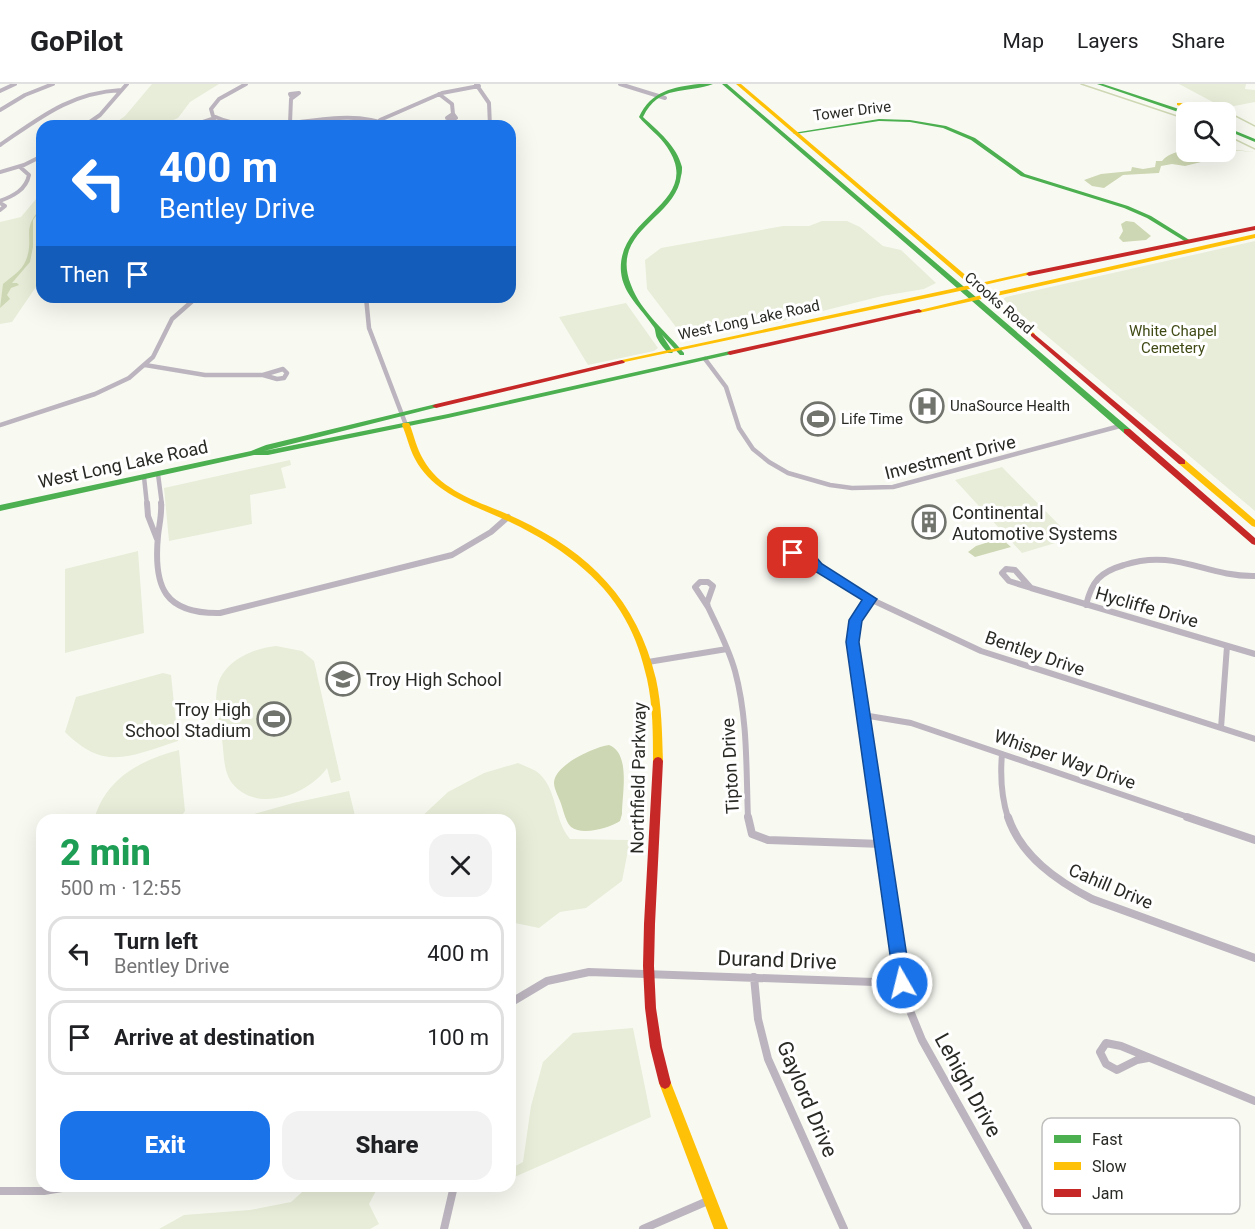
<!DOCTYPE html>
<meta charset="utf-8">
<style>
:root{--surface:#fff;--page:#f2f2f2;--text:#202124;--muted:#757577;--line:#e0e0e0;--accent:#1a73e8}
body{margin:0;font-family:Roboto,sans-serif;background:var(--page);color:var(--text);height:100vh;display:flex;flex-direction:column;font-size:22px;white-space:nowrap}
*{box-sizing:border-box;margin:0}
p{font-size:20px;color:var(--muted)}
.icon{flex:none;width:33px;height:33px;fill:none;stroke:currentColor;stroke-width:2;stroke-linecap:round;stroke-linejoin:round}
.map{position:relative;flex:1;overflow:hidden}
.side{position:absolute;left:36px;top:730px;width:480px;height:378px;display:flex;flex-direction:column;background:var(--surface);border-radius:18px;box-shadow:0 6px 24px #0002}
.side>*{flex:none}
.top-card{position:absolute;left:36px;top:36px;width:480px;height:183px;border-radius:18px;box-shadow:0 6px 24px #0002;background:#1a73e8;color:#fff;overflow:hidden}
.fabs{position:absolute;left:1176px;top:18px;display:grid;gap:12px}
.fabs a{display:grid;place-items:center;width:60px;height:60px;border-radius:12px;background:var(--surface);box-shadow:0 6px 24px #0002;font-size:30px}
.pin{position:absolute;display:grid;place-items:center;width:51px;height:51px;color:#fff;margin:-26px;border-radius:12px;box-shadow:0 3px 9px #0006}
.me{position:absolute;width:66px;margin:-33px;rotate:352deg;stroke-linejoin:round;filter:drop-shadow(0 0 4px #0008)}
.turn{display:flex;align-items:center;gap:21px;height:126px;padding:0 24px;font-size:27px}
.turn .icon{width:78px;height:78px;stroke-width:2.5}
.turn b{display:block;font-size:42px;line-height:51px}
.then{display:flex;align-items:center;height:57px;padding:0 24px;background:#0003;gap:12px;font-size:22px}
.round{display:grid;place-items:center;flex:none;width:63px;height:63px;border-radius:18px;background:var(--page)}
.head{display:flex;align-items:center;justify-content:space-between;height:102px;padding:0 24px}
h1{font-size:36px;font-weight:800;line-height:45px;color:#1e9e55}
.button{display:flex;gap:12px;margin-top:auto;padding:12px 24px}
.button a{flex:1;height:69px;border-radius:18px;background:var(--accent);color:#fff;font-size:24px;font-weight:800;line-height:69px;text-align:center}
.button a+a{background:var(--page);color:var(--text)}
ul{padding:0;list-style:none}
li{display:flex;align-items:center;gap:18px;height:75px;margin:0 12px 9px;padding:0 12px;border:3px solid var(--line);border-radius:18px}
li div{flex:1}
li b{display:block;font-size:22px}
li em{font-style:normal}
header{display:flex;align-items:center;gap:36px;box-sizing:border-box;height:84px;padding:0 30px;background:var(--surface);border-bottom:2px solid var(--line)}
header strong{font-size:28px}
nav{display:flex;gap:33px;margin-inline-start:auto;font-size:21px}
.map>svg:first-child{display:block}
.green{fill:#e7edd8}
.water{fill:#ced7b3}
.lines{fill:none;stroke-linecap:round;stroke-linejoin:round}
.stream{stroke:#ced7b3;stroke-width:1.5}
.street-far3{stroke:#bcb5bf;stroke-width:4}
.street-far2{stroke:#bcb5bf;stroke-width:4.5}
.street-far1{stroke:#bcb5bf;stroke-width:6}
.street{stroke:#bcb5bf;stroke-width:8}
.fast{fill:#4caf50;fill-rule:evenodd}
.slow{fill:#ffc107;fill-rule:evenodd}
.jam{fill:#c62828;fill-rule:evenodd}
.route{fill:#1a73e8;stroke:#114b97;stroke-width:1.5}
.labels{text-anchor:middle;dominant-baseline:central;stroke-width:6;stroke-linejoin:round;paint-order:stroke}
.far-street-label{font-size:15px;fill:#292a25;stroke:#fff}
.far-park-label{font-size:15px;fill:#3f4a15;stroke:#fff}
.far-poi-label{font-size:15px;fill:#292a25;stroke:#fff;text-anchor:start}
.street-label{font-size:18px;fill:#292a25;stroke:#fff}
.poi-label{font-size:18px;fill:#292a25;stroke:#fff;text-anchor:start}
.near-street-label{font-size:21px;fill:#292a25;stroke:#fff}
.key{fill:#fff;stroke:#bfbfbe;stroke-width:1.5}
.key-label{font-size:16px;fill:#292a25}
</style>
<header>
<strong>GoPilot</strong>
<nav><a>Map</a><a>Layers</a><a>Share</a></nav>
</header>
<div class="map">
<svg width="1255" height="1145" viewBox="0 0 1255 1145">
<rect width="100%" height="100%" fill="#f8faf2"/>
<!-- green -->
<path class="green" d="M 152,0 L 219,0 L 190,18 L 178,34 L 160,42 L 111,42 L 125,32 Z
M 1179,0 L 1246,0 L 1245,5 L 1255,6 L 1255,18 L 1224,24 Z
M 42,108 L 40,197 L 12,238 L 0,240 L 0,138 L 21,133 Z
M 822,137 L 847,137 L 860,143 L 883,162 L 901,166 L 936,199 L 924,205 L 882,212 L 775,239 C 743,235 714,255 682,251 L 647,205 L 645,176 L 661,164 L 783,142 L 809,142 Z
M 1255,157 L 1255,427 L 1003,215 L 1006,213 Z
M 626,219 L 658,264 L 654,267 L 588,281 L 559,233 Z
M 290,376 L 291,381 L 281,384 L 286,404 L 250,411 L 252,440 L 169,457 L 164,404 Z
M 1002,383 L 1072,454 L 1022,469 L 955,396 Z
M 138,467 L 144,549 L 65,569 L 65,485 Z
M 276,562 L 302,567 L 314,577 L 341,696 L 331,699 L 327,684 C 308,711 256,730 232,699 C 223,687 224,669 222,655 C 220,639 214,620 217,605 C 221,578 253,564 276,562 Z
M 163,589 L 171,591 L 178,657 C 130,672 105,688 65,648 L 76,613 Z
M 179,666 L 185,727 L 180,734 L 171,736 L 94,736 C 105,695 140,676 179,666 Z
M 518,679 C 524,682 531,684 536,687 C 558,703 553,735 570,755 L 630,756 L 622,797 L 586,824 L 560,828 L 539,844 L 510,838 L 510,736 L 418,736 L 448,708 L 484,689 Z
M 349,707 L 356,736 L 233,736 L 293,719 Z
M 633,944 L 651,1033 L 510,1095 L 510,1085 L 523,1078 L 531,1022 L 543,978 L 573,949 Z
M 309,1102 L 378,1103 L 369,1120 L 379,1140 L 370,1145 L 159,1145 L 184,1131 L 250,1126 L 291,1118 Z"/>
<!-- water -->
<path class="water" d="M 1226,65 L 1255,68 L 1229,66 L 1229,71 L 1185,82 L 1172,80 L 1161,82 L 1159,89 L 1123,91 L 1104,104 L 1092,102 L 1084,96 L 1101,90 L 1131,87 L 1132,83 L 1143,85 L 1155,83 L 1156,77 L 1162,77 C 1175,61 1205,68 1226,68 Z
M 42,124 L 33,136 L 33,163 L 30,178 L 12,199 L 17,199 L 19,201 L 11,204 L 7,211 L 10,215 L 0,224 L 3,200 C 12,192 21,188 26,176 C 35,153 20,144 42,124 Z
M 1126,137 L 1134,138 L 1151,152 L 1146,156 L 1123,158 L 1119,154 L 1123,147 L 1121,140 Z
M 1001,454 L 1011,463 L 975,473 L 968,468 L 976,462 Z
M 609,661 C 631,669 622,711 622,730 L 620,737 C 610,744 582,752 571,743 C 565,737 563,724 560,717 C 558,712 554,704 554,699 C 554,681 594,663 609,661 Z"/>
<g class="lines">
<!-- stream -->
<path class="stream" d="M 1081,0 L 1186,35
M 1220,24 L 1255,42
M 1226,51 L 1255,65"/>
<!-- street-far3 -->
<path class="street-far3" d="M 246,0 L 219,15 L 211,25 L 213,32 C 272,59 332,17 392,42
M 476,0 L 489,19 L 490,42
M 620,0 L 665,14
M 0,7 L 15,0
M 439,10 L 452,20 L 453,30
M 0,26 L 25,11 L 53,0
M 453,30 L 456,34 L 447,34 Z
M 380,36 L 442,9 L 479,2
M 290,39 L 291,15 L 299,9 L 290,10 L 292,14
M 84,42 L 100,31 L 127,0
M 191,42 L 215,34
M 0,61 C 41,33 70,9 121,6
M 0,88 L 24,81 L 42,72
M 0,117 C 13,112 26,106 29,91 L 20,83
M 0,119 L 5,122 L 0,126"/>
<!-- street-far2 -->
<path class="street-far2" d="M 366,213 L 369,244 L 406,341
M 705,275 L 726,303 L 739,344 L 753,365 L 769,378 L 788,389 L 830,401 L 852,404 L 893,403 L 1120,342
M 145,281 L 205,291 L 263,291
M 283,285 L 287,289 L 284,294 L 277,295 L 263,291 Z
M 0,341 L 95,310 L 129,294 L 153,273 L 172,235 L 197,213
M 158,390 L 162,421
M 144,393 L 147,421"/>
<!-- street-far1 -->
<path class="street-far1" d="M 147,419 L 148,432 L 157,455
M 161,419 C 162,431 159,441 158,452 C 153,504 165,530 220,529 L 452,471 L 491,448 L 508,433
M 796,468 L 804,468 L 817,483 L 798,479 L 791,472 Z
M 817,483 L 870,515 L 981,567 L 1255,655
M 1006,485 L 1015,486 L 1031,504 L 1009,497 L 1002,489 Z
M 700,498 L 708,498 L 713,502 L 707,519 L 708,523 L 695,503 Z
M 1031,504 L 1255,570
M 870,515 L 855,536 L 852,558 L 879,734
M 1086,521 C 1092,497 1100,488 1124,481 C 1176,464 1205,493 1255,492
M 708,523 C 718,544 729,565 735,587 C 748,635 746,685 748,734
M 648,578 L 727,565
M 863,631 L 911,639 L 1191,734
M 1221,644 L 1227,562
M 1002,670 C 1000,693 1001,712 1008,734"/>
<!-- street -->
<path class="street" d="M 748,733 L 752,750 L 768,756 L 882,760
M 878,733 L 906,917 L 922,956 L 1028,1145
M 1008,733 C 1021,772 1057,797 1092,815 L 1255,874
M 1187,733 L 1255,756
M 754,893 L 758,935 L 768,975 L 844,1145
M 510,919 L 547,897 L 589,888 L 902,899
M 1148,974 L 1137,976 L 1117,986 L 1106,980 L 1100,968 L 1106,959 L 1121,962 L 1255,1017
M 0,1107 L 44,1107 L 74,1102
M 444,1145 L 454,1102
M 643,1145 L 710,1116"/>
<!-- fast -->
<path class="fast" d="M 699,0 L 713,0 C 686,10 659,0 643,33 C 658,47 677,62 682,83 C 682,86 682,89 681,92 C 676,135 609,146 631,201 C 641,228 666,247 684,269 L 684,271 L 680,271 L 662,251 L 673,268 L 672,269 L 668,269 C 664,264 660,260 657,254 C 655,250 656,245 653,242 C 641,224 623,210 621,188 C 616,131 705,119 667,63 C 660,52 647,43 639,33 C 651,7 673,3 699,0 Z
M 722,0 L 727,0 L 1130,345 L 1130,349 L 1124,349 Z
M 1097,0 L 1103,0 L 1188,28 L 1184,30 Z
M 879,35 L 910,36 L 946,42 L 975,54 L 1025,90 L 1128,122 L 1151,132 L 1191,157 L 1186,158 L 1147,134 L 1124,124 L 1021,92 L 971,56 L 943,44 L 910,38 L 879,37 L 795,50 L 793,49 Z
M 1226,43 L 1255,55 L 1255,58 L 1226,46 Z
M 730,267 L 732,268 L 732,270 L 448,334 L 268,371 L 254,371 L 0,427 L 0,421 L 251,367 L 266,361 L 436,320 L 440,322 L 438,323 L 264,367 L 448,330 Z"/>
<!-- slow -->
<path class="slow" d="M 736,0 L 741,0 L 976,200 L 1029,188 L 1032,190 L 980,202 L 988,210 L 1255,150 L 1255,154 L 992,213 L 1035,250 L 1035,252 L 1033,253 L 986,214 L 919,229 L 916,227 L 982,211 L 974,204 L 620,279 L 619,278 L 622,276 L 970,201 Z
M 1177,19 L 1181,19 L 1205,28 L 1200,28 L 1177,21 Z
M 403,339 L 409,339 L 410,341 C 414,352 417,365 423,375 C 442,410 485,419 518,435 C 590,469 637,516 656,595 C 662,622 662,650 663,677 L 661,680 L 658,681 L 655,680 L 653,677 C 653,650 653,622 647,595 C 642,574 636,554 625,535 C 602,492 556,460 512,439 C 477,422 435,412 415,375 C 409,364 407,352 402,341 Z
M 1179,376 L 1185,376 L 1255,436 L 1255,443 L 1252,442 L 1179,380 Z
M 665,993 L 669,995 L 671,999 L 728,1145 L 714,1145 L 659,999 L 661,995 Z"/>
<!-- jam -->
<path class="jam" d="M 1255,142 L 1255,146 L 1029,192 L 1026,190 L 1029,188 Z
M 919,225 L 922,227 L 921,228 L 730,271 L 727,269 L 730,267 Z
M 1033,249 L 1185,376 L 1185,380 L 1179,380 L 1031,252 L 1031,250 Z
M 622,276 L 625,278 L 624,279 L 436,324 L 432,322 L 436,320 Z
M 1124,345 L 1130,345 L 1255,454 L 1255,461 L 1252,460 L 1124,349 Z
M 658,673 L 661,674 L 663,677 L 655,840 L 654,882 L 656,924 L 662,963 L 671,999 L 669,1003 L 665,1005 L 661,1003 L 659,999 L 650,963 L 645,924 L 643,882 L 644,840 L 653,677 L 655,674 Z"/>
</g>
<!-- route -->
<path class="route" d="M 800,463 L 811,467 L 822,480 L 877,515 L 862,537 L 859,558 L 911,899 L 909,905 L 902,907 L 896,905 L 894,899 L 846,558 L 849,536 L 862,516 L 813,486 L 802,473 L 788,472 L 787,469 L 788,466 Z"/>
<!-- icons -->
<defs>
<symbol id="hospital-ring" viewBox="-11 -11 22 22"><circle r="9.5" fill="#fff" stroke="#71736d" stroke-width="1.5"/><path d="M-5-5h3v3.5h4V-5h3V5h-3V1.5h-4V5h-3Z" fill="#71736d"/></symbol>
<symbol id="stadium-ring" viewBox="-11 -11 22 22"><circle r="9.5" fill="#fff" stroke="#71736d" stroke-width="1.5"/><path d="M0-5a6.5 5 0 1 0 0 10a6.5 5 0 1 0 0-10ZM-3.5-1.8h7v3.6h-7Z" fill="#71736d"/></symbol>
<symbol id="building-ring" viewBox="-11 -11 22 22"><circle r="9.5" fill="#fff" stroke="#71736d" stroke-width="1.5"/><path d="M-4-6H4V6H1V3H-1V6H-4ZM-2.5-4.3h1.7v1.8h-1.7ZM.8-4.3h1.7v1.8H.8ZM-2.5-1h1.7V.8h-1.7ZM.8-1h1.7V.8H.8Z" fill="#71736d"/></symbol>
<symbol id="school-ring" viewBox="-11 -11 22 22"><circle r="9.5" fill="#fff" stroke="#71736d" stroke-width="1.5"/><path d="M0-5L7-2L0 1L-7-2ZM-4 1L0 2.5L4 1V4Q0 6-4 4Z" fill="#71736d"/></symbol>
</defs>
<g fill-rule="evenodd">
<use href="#hospital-ring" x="908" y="303" width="38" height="38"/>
<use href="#stadium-ring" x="799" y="316" width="38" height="38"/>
<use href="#building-ring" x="910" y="419" width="38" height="38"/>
<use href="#school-ring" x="324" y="576" width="38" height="38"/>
<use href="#stadium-ring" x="255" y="616" width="38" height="38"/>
</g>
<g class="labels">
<!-- far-street labels -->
<g class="far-street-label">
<text transform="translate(852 27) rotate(-7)">Tower Drive</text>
<text transform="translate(999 219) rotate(41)">Crooks Road</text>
<text transform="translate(749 236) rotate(-12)">West Long Lake Road</text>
</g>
<!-- far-park labels -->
<g class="far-park-label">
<text x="1173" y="247">White Chapel<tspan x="1173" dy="17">Cemetery</tspan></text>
</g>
<!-- far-poi labels -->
<g class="far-poi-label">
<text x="950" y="322">UnaSource Health</text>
<text x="841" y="335">Life Time</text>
</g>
<!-- street labels -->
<g class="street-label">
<text transform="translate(950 373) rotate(-14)">Investment Drive</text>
<text transform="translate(123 380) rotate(-12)">West Long Lake Road</text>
<text transform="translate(1147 523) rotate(16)">Hycliffe Drive</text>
<text transform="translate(1035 569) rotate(19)">Bentley Drive</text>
<text transform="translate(1065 675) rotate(19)">Whisper Way Drive</text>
<text transform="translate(730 682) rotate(-93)">Tipton Drive</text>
<text transform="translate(638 694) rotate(-89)">Northfield Parkway</text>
<text transform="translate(1111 802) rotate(23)">Cahill Drive</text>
</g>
<!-- poi labels -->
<g class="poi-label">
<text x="952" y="428">Continental<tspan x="952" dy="21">Automotive Systems</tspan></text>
<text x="366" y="595">Troy High School</text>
<text x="251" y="625" text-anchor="end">Troy High<tspan x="251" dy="21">School Stadium</tspan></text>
</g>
<!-- near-street labels -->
<g class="near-street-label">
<text transform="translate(777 876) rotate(2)">Durand Drive</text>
<text transform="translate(968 1001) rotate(61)">Lehigh Drive</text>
<text transform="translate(807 1015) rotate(67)">Gaylord Drive</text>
</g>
</g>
<!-- legend -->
<rect x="1042" y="1034" width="198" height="96" rx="9" class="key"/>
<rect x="1054" y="1051" width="27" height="8" fill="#4caf50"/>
<rect x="1054" y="1078" width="27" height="8" fill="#ffc107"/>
<rect x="1054" y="1105" width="27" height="8" fill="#c62828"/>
<g class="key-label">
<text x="1092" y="1061">Fast</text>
<text x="1092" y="1088">Slow</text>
<text x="1092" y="1115">Jam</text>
</g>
</svg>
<div class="fabs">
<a><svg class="icon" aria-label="search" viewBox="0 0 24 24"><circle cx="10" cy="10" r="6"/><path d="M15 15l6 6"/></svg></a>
</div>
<div class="pin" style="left:793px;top:469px;background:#d93025"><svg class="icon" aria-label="arrive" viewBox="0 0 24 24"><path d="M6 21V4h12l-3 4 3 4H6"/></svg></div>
<svg class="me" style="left:902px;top:899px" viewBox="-20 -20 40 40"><circle r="17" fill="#1a73e8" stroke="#fff" stroke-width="3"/><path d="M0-11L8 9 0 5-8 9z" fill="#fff"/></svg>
<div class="top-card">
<div class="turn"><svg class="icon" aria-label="left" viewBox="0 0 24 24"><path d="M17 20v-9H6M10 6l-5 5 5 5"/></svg><div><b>400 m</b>Bentley Drive</div></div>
<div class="then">Then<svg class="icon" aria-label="arrive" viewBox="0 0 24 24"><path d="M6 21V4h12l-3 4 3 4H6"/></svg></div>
</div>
<section class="side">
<div class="head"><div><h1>2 min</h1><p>500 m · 12:55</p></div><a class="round"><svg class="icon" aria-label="close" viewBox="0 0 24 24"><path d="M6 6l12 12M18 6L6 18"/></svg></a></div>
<ul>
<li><svg class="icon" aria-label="left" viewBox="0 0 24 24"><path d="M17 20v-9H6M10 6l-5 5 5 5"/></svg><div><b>Turn left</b><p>Bentley Drive</p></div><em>400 m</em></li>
<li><svg class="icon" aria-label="arrive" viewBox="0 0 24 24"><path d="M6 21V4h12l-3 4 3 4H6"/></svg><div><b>Arrive at destination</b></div><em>100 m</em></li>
</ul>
<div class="button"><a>Exit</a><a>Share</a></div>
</section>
</div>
